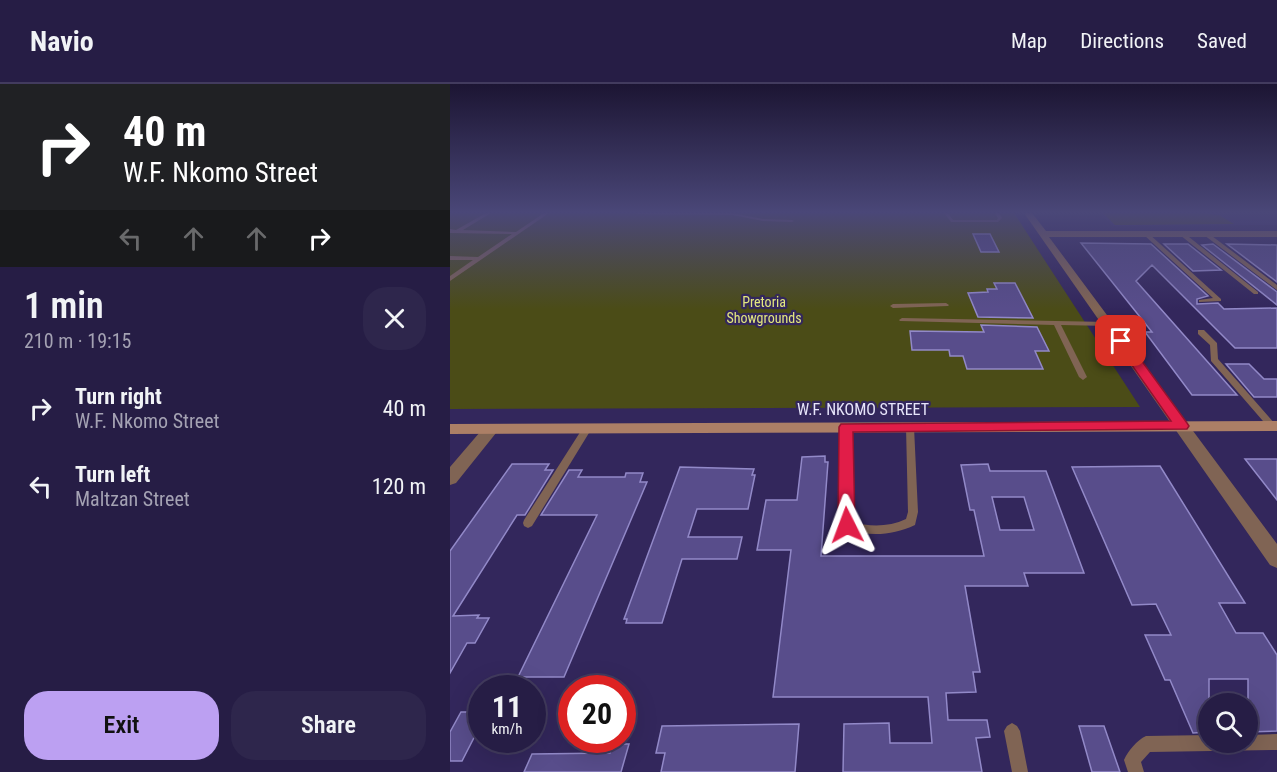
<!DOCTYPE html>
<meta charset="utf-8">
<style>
:root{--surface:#261d45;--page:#2e264c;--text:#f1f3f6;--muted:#a4a2b3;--line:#423b5e;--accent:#bca0f2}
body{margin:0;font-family:"Roboto Condensed",sans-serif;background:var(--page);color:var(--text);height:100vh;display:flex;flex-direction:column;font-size:22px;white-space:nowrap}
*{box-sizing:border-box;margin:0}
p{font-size:20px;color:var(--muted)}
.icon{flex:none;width:33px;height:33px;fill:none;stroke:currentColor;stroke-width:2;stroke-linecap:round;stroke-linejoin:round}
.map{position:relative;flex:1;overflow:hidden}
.drawer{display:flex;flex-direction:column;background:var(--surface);width:450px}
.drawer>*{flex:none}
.guide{background:#202124;color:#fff;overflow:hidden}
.controls{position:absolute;left:748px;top:609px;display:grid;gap:12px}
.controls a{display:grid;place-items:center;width:60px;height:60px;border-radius:50%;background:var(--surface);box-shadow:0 6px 24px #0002,0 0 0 2px var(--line);font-size:30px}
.speed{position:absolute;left:18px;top:591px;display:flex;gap:12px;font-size:30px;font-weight:700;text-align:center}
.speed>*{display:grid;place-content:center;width:78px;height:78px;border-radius:50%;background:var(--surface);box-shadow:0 6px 24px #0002,0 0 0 2px var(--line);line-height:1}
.speed small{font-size:15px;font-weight:400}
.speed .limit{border:9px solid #d22;background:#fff;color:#111}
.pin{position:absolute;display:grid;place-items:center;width:51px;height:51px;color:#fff;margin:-26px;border-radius:12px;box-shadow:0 3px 9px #0006}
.me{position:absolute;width:66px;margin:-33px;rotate:357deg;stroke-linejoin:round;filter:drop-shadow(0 0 4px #0008)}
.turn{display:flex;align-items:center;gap:21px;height:126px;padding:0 24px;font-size:27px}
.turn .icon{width:78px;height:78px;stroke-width:2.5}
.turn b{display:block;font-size:42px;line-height:51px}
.lanes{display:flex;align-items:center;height:57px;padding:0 24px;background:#0003;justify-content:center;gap:30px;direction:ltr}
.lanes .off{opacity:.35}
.round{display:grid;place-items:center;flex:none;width:63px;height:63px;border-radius:24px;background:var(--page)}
.head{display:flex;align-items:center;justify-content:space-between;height:102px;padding:0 24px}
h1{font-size:36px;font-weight:600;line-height:45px}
.action{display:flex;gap:12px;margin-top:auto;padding:12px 24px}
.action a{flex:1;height:69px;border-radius:24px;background:var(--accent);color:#111;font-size:24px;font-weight:600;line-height:69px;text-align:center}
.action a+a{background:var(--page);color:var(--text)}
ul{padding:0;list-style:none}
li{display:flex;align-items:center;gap:18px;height:78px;padding:0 24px}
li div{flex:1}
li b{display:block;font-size:22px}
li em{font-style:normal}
header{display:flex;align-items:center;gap:36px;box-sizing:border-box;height:84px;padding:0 30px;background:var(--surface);border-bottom:2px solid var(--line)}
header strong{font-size:28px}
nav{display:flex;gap:33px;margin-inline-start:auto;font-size:21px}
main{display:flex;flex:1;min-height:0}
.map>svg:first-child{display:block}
.built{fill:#3a2d69}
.green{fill:#4b4c17}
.building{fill:#584d8b;stroke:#9289c8;stroke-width:1.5;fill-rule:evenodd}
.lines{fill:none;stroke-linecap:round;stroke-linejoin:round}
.service{fill:#806454;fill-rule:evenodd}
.minor{fill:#806454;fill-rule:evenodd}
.secondary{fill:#ac7f66;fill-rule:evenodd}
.route{fill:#e11d48;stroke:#92132f;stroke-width:1.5}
.labels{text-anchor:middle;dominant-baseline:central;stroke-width:4.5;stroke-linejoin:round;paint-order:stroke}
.far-park-label{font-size:14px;fill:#e3e77f;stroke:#33275c}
.street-label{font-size:16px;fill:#e7e5fa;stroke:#33275c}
</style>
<header>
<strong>Navio</strong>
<nav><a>Map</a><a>Directions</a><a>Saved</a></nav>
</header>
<main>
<section class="drawer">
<div class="guide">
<div class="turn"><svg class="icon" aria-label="right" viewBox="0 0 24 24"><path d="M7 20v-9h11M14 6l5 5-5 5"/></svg><div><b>40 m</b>W.F. Nkomo Street</div></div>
<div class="lanes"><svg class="icon off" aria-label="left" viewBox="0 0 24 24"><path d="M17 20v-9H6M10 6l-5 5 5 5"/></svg><svg class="icon off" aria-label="ahead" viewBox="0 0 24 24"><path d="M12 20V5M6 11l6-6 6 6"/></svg><svg class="icon off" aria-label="ahead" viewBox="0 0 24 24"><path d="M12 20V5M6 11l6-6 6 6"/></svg><svg class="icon" aria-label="right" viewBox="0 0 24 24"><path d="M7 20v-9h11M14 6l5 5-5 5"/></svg></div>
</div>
<div class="head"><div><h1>1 min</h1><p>210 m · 19:15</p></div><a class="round"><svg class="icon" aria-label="close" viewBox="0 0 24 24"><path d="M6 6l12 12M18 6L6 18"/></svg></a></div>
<ul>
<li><svg class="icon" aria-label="right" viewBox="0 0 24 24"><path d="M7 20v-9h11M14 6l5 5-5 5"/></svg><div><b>Turn right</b><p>W.F. Nkomo Street</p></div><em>40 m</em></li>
<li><svg class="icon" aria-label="left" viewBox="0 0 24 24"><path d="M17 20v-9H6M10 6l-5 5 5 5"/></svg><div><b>Turn left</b><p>Maltzan Street</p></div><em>120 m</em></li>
</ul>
<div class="action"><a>Exit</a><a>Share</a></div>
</section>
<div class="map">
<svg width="827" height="688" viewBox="0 0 827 688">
<rect width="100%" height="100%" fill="#33275c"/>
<!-- built -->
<path class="built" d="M 649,129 L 827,129 L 827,141 L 663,142 Z"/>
<!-- green -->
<path class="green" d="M 0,129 L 564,129 L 690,323 L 0,325 Z
M 653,129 L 751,129 L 769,131 L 784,140 L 665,141 Z"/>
<!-- building -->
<path class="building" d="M 523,150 L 540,150 L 549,168 L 531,168 Z
M 631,159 L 701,160 L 758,212 L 747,215 L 747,220 L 768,219 L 774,225 L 827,224 L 827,264 L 785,264 L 702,181 L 686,197 L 787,311 L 742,311 L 695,248 L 702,248 Z
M 714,160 L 738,160 L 771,186 L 743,187 Z
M 763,160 L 827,208 L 827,221 L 752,161 Z
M 777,160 L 827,161 L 827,198 Z
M 544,199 L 565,199 L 583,234 L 528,233 L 518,209 L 538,208 L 537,205 L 547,205 Z
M 531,241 L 587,243 L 599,267 L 585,267 L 593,285 L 517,285 L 513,272 L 500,272 L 499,266 L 462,266 L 460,247 L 534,248 Z
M 776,280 L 799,280 L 814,295 L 827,295 L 827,313 L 804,313 Z
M 375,372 L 375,378 L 378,378 L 371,472 L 534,472 L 524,426 L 520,426 L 511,381 L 538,380 L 540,387 L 596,387 L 634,489 L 574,489 L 578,502 L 515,502 L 530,588 L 523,588 L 526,608 L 496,609 L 498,636 L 537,636 L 540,653 L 526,654 L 532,688 L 393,688 L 394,640 L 439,639 L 440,659 L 482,659 L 478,613 L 323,613 L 341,466 L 307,466 L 316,416 L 347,416 L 352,373 ZM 542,413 L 574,413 L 584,446 L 550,446 Z
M 795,375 L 827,375 L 827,416 Z
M 62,380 L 99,380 L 95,386 L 103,386 L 75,431 L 67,431 L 3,532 L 29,531 L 27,534 L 39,534 L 25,559 L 17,559 L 0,589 L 0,467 Z
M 710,382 L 795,519 L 769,519 L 786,549 L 813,549 L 827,571 L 827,647 L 798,648 L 798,595 L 759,595 L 759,648 L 743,649 L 720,596 L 715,596 L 695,551 L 721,551 L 706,520 L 682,521 L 622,383 Z
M 230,383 L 304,385 L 302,391 L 305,391 L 298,425 L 247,425 L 238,453 L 292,453 L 287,475 L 232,475 L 212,539 L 176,539 L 177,535 L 174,535 Z
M 119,386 L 132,386 L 128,393 L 175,393 L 176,389 L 193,389 L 190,398 L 197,398 L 114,593 L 68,593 L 147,431 L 91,431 Z
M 11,628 L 32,628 L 32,638 L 12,677 L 0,677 L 0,648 Z
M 349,640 L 345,688 L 211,688 L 215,669 L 206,669 L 212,642 Z
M 629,642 L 654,642 L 670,688 L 642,688 Z
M 163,660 L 179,660 L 171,688 L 74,688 L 82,670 L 160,669 Z"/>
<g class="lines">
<!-- service -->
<path class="service" d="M 36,129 L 41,129 L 13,146 L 66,148 L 94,129 L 99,129 L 0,197 L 0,192 L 23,176 L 0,176 L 0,172 L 28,173 L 62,150 L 0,149 L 0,145 L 6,146 Z
M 185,129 L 282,129 L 313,135 L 342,136 L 344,137 L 342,138 L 313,137 L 282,131 L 187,130 Z
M 494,129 L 498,129 L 503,136 L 547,136 L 548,134 L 545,129 L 549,129 L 552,134 L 548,138 L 501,138 Z
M 694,149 L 698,149 L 771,215 L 771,217 L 749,218 L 749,216 L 763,214 L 694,151 Z
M 730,149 L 734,149 L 808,208 L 808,210 L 804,210 L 730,151 Z
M 754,149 L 758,149 L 827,201 L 827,206 L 754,151 Z
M 496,219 L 499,221 L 498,222 L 443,224 L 440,222 L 443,220 Z
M 452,234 L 659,238 L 662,240 L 659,242 L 611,241 L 637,293 L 633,296 L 629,293 L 604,241 L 450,237 L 449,236 Z
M 748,246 L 754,246 L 767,259 L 768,275 L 825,340 L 826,342 L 825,344 L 819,344 L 761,277 L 760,261 L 748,250 Z
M 396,340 L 400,343 L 402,438 C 420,443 439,443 456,435 L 458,428 L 456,343 L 460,340 L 463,341 L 464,343 L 468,428 L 465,441 C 441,452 418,453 393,444 L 392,441 L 392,343 Z
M 137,341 L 142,344 L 82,442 L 78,444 L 74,442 L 73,439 L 74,436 L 134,342 Z
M 562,639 L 567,642 L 570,647 L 578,688 L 562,688 L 554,647 L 557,642 Z
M 827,650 L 827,666 L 700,668 L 691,678 L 694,688 L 678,688 L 674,676 C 678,667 687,656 696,652 L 759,651 L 759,658 L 798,658 L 798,651 Z"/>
<!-- minor -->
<path class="minor" d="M 574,129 L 582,129 L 596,147 L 827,147 L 827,153 L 599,153 L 827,460 L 827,484 L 820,481 Z
M 41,340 L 46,341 L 49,345 L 46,349 L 6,399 L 0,401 L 0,383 L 36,341 Z"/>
<!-- secondary -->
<path class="secondary" d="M 827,337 L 827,347 L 0,350 L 0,340 Z"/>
</g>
<!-- sky -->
<linearGradient id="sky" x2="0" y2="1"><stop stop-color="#1c1533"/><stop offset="0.57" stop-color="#4a4778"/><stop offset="1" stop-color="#4a4778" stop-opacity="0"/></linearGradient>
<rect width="827" height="225" fill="url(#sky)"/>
<!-- route -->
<path class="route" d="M 671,253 L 675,254 L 737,339 L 739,342 L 737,345 L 403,348 L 405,441 L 402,446 L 397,448 L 391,446 L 388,441 L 389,343 L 391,340 L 721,337 L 665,257 Z"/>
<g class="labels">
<!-- far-park labels -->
<g class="far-park-label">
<text x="314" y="218">Pretoria<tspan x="314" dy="16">Showgrounds</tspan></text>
</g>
<!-- street labels -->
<g class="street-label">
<text x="413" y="325">W.F. NKOMO STREET</text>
</g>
</g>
</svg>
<div class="controls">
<a><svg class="icon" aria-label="search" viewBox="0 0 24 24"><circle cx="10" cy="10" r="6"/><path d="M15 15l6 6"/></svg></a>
</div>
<div class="speed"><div>11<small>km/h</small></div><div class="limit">20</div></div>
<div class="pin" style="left:671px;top:257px;background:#d93025"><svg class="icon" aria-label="arrive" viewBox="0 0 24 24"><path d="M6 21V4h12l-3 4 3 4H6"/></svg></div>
<svg class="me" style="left:397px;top:441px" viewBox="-20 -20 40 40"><path d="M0-17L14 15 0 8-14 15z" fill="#e11d48" stroke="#fff" stroke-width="4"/></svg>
</div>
</main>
